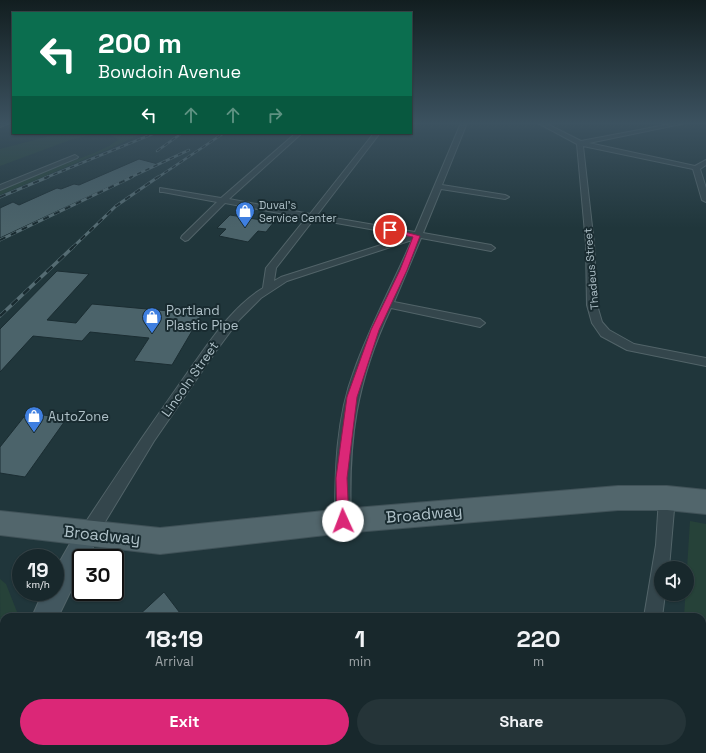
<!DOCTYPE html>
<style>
:root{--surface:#18282c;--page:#253438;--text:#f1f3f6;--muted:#9fa6a9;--line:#364448;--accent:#db2777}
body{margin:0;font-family:"Space Grotesk",sans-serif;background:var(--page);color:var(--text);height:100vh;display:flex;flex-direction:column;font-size:15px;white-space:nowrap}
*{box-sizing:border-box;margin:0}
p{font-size:13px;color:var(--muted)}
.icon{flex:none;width:22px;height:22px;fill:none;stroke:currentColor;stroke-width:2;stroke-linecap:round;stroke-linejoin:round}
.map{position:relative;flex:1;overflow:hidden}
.panel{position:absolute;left:0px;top:613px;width:706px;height:140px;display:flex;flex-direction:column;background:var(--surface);border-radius:12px 12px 0 0;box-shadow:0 1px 3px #0004,0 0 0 1px var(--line)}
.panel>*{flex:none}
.banner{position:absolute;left:12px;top:12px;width:400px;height:122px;border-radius:0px;box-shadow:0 1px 3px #0004,0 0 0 1px var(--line);background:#0b6e4f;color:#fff;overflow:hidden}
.controls{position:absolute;left:654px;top:561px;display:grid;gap:8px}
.controls a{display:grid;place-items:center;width:40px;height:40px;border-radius:50%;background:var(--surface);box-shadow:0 1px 3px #0004,0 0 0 1px var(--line);font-size:20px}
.speed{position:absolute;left:12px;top:549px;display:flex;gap:8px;font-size:20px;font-weight:700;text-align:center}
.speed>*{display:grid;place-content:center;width:52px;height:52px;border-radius:50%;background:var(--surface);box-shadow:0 1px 3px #0004,0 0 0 1px var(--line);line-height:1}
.speed small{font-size:10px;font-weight:400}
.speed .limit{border:2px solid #111;border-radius:6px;background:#fff;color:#111}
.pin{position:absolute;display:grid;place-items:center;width:34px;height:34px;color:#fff;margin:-17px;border:2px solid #fff;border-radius:50%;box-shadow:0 1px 4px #0007}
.me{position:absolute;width:44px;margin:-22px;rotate:358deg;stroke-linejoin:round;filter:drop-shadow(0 0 3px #0008)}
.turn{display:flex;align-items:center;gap:14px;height:84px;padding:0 20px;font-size:18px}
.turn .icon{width:52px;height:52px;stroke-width:2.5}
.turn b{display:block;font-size:28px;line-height:34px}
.lanes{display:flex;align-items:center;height:38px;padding:0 20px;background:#0003;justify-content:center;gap:20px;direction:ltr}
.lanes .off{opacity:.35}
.eta{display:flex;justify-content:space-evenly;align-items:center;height:68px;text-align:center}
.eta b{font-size:24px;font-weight:700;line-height:28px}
.cta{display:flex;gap:8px;margin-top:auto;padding:8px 20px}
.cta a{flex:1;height:46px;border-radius:24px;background:var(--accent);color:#fff;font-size:16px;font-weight:700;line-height:46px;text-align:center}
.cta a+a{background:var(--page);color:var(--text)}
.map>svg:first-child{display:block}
.green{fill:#264239}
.building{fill:#4b636a;stroke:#1b2d32}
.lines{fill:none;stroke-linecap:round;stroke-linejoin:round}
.minor-casing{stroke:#526469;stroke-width:2}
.secondary-casing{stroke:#526469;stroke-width:2}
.primary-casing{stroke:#405258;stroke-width:2}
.minor{fill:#34464c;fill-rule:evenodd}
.secondary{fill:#42575f;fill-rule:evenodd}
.primary{fill:#52666c;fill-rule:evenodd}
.rail-far2-casing{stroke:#556c73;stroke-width:2.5}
.rail-far1-casing{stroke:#556c73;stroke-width:3}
.rail-casing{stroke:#556c73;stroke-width:3.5}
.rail-far2{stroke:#192b30;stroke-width:1.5;stroke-dasharray:4.5;stroke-linecap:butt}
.rail-far1{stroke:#192b30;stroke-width:2;stroke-dasharray:6;stroke-linecap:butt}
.rail{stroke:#192b30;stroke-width:2.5;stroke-dasharray:8;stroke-linecap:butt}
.route{fill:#db2777;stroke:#8e194d}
.labels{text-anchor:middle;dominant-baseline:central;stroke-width:4;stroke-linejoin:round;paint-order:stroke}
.far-poi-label{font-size:11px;fill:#afc1c8;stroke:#192b30;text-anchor:start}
.far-street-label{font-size:11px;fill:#afc1c8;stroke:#192b30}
.poi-label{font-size:13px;fill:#afc1c8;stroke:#192b30;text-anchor:start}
.street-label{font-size:13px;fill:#afc1c8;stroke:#192b30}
.near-street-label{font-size:16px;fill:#afc1c8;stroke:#192b30}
</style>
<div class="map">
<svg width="706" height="753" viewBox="0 0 706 753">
<rect width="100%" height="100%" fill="#20363b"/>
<!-- green -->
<path class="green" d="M 61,133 L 143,133 L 109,149 L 0,195 L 0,189 L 94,153 L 109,146 L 119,139 L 104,133 L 73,139 L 0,166 L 0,149 Z
M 690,521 L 706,524 L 706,649 L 702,646 L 702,617 L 684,617 Z
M 0,579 L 6,584 L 19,617 L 4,617 L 4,730 L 1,753 Z"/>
<!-- building -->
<path class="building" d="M 139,159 L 158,164 L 0,238 L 0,208 L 13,202 L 19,205 L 57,188 L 61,189 L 74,184 L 79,185 Z
M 230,215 L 274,222 L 266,232 L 258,231 L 248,242 L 219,236 L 226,229 L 217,228 Z
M 57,271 L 89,274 L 47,320 L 76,323 L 92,304 L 202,314 L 172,365 L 134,361 L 149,338 L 90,332 L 82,341 L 33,336 L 0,372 L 0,329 Z
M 27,413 L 67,418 L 25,477 L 0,473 L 0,447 Z
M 164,592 L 183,617 L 137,617 Z"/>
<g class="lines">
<defs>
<path id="minor" d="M 0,123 L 10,123 L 0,127 Z
M 461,123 L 467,123 L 442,185 L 505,195 L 509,197 L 505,199 L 441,189 L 423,233 L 491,245 L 495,248 L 491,251 L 421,238 L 394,302 L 480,319 L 485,323 L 480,327 L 391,308 C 356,382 348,440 351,521 L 349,527 L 343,529 L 337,527 L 335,521 C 335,471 336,418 354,371 C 370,326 393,284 412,240 L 287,281 L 261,298 L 239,320 L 216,351 L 154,441 L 94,540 L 88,542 L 82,540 L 80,534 L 82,528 C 117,474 153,421 190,369 C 211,340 232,307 263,288 L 266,268 L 306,218 L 225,203 L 188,240 L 185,241 L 181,238 L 182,236 L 217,202 L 163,192 L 160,192 L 160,188 L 221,198 L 296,133 L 302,133 L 229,199 L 310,214 L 374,133 L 380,133 L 317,215 L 415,232 ZM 314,219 L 409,236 L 281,277 L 274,281 L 276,268 Z
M 538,123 L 545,123 L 581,141 L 676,123 L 686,123 L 589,143 L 695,166 L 706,160 L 706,165 L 700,169 L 706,188 L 706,202 L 702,200 L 693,169 L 583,146 L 594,244 L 597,305 L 602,322 L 609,330 L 634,344 L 706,358 L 706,366 L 627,350 L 601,336 L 592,323 L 587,305 L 586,244 L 577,144 Z
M 75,155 L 78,157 L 77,158 L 0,190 L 0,185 Z
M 667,491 L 672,493 L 675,498 L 669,568 L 661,568 L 661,594 L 665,594 L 662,617 L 644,617 L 656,545 L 659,498 L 662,493 Z
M 311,749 L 333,749 L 331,753 L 309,753 Z
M 414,749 L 439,749 L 441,753 L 416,753 Z
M 621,749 L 643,749 L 643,753 L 621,753 Z
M 652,749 L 676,749 L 678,753 L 654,753 Z"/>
<path id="secondary" d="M 88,523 L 96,526 L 99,534 L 88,558 L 81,558 L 81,570 L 58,617 L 32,617 L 43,592 L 55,592 L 55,570 L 80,526 Z
M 7,749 L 37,749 L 36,753 L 6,753 Z"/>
<path id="primary" d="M 618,486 L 667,486 L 706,490 L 706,514 L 667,510 L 618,510 L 343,533 L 160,554 L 0,535 L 0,511 L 160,528 L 343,509 Z"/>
</defs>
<!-- minor casing -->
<use href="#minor" class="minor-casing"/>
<!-- secondary casing -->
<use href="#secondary" class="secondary-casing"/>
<!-- primary casing -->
<use href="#primary" class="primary-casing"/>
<!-- minor -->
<use href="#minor" class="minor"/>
<!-- secondary -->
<use href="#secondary" class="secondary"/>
<!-- primary -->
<use href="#primary" class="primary"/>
<defs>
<path id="rail-far2" d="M 157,151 L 182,133
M 45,178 L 155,133
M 129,178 L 189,150
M 157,178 L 224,133"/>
<path id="rail-far1" d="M 0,197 L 48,177
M 0,240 L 132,177
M 72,248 L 116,206 L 158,177"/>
<path id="rail" d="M 0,316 L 73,247"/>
</defs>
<!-- rail-far2 casing -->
<use href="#rail-far2" class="rail-far2-casing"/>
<!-- rail-far1 casing -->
<use href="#rail-far1" class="rail-far1-casing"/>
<!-- rail casing -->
<use href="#rail" class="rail-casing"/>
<!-- rail-far2 -->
<use href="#rail-far2" class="rail-far2"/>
<!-- rail-far1 -->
<use href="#rail-far1" class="rail-far1"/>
<!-- rail -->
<use href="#rail" class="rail"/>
</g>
<!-- sky -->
<linearGradient id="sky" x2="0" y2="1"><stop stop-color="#121e20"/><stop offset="0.54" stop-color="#3c5260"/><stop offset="1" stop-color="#3c5260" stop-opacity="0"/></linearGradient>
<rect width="706" height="228" fill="url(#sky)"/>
<!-- route -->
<path class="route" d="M 390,228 L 420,236 L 407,270 L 379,330 L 357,397 L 347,478 L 349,521 L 347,526 L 343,527 L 339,526 L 337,521 L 336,478 L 347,397 L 371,330 L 400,270 L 413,237 L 388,232 L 388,229 Z"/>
<!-- icons -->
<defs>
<symbol id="shop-pin" viewBox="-11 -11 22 30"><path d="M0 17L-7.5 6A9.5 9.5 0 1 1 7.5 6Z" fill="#3f7fe0" stroke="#192b30"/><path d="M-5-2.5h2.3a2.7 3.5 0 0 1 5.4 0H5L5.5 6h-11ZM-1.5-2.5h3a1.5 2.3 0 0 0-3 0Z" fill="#fff"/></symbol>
</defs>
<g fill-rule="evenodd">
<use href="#shop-pin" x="234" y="200" width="22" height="30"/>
<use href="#shop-pin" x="141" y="306" width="22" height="30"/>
<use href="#shop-pin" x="23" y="405" width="22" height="30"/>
</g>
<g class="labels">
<!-- far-poi labels -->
<g class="far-poi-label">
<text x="259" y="205">Duval's<tspan x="259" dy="13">Service Center</tspan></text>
</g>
<!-- far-street labels -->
<g class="far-street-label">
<text transform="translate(591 269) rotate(-95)">Thadeus Street</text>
</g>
<!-- poi labels -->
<g class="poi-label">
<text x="166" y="310">Portland<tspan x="166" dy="15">Plastic Pipe</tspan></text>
<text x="48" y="416">AutoZone</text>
</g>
<!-- street labels -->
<g class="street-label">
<text transform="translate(190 379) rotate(-55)">Lincoln Street</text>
</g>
<!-- near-street labels -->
<g class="near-street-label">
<text transform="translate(424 514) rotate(-5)">Broadway</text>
<text transform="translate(102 535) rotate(6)">Broadway</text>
</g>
</g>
</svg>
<div class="controls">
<a><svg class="icon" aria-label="sound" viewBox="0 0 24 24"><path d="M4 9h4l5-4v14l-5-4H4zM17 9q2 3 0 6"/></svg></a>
</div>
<div class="speed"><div>19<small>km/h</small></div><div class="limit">30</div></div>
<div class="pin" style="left:390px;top:230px;background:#d93025"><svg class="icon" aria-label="arrive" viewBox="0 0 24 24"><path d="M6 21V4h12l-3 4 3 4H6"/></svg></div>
<svg class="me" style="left:343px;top:521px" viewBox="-20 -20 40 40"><circle r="19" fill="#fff"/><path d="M0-13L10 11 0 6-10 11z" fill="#db2777"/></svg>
<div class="banner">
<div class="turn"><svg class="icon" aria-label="left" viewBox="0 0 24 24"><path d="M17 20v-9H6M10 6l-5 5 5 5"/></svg><div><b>200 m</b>Bowdoin Avenue</div></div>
<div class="lanes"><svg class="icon" aria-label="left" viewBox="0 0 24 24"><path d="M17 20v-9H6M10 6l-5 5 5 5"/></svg><svg class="icon off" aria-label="ahead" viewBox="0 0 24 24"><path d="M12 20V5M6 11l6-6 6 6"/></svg><svg class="icon off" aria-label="ahead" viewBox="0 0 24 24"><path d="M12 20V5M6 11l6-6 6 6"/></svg><svg class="icon off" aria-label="right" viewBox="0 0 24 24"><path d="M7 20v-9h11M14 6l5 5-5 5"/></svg></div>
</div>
<section class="panel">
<div class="eta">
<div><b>18:19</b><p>Arrival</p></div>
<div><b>1</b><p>min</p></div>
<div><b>220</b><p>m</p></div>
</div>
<div class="cta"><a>Exit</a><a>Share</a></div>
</section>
</div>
